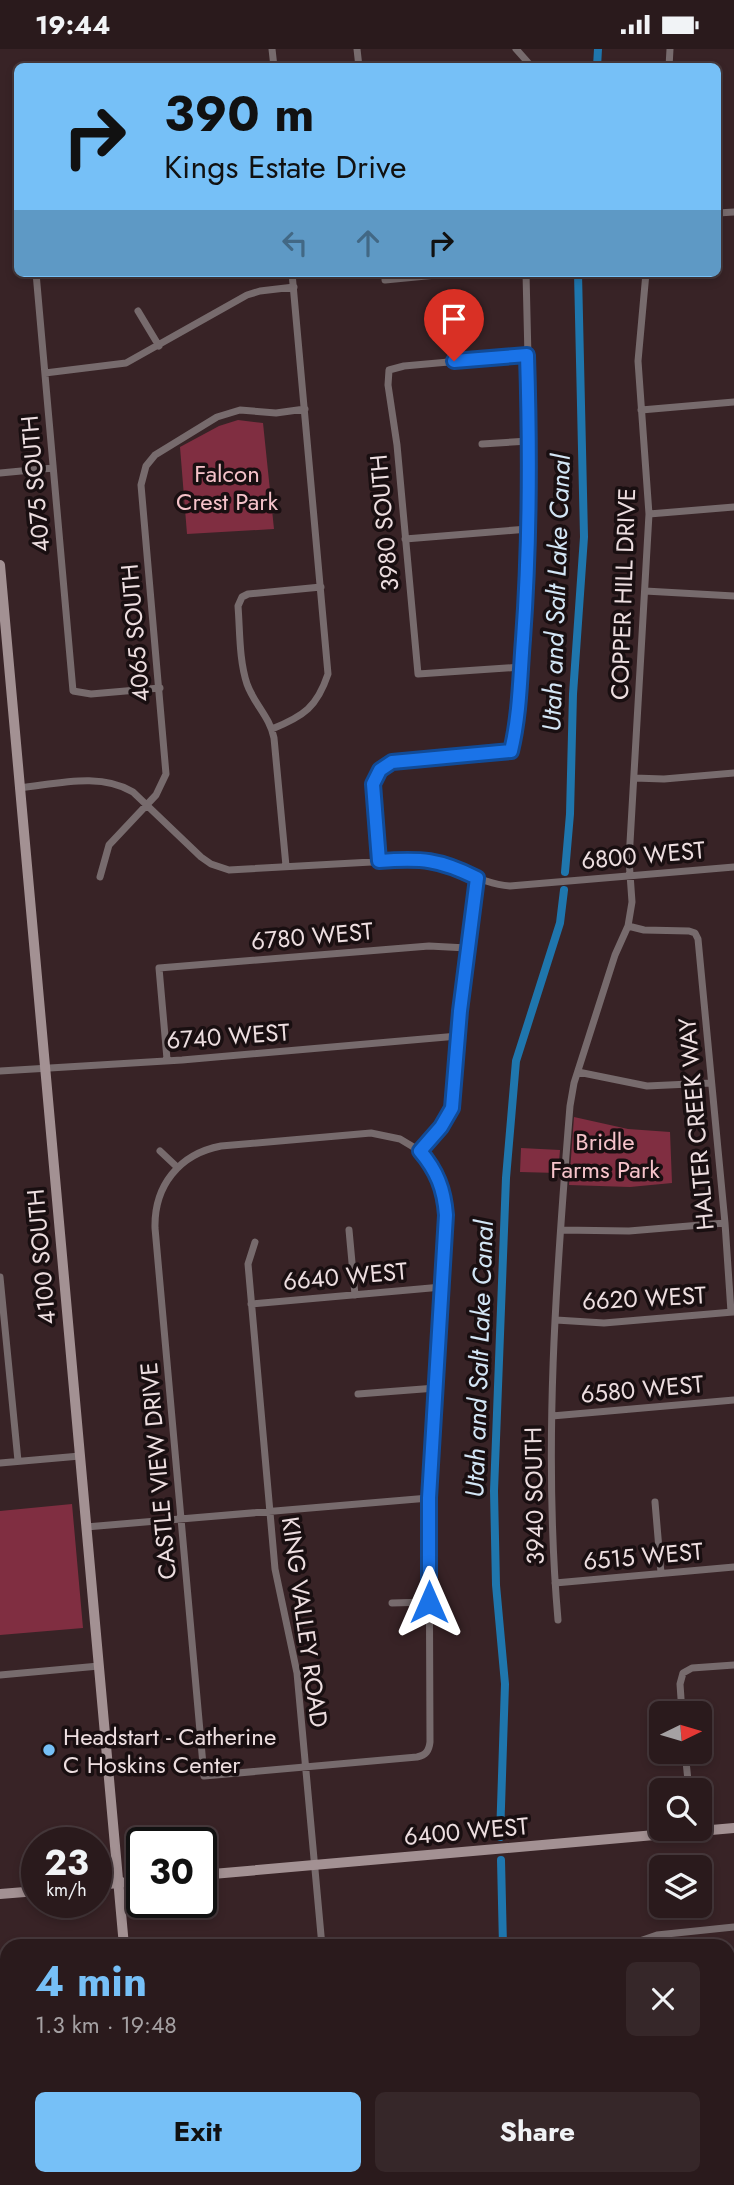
<!DOCTYPE html>
<meta charset="utf-8">
<style>
:root{--surface:#2a1a1c;--page:#362729;--text:#f1f3f6;--muted:#a5a1a3;--line:#46383b;--accent:#76c0f7}
body{margin:0;font-family:Jost,sans-serif;background:var(--page);color:var(--text);height:100vh;display:flex;flex-direction:column;font-size:26px;white-space:nowrap}
*{box-sizing:border-box;margin:0}
p{font-size:23px;color:var(--muted)}
.icon{flex:none;width:38px;height:38px;fill:none;stroke:currentColor;stroke-width:2;stroke-linecap:round;stroke-linejoin:round}
.map{position:relative;flex:1;overflow:hidden}
.sheet{position:absolute;left:0px;top:1890px;width:735px;height:247px;display:flex;flex-direction:column;background:var(--surface);border-radius:21px 21px 0 0;box-shadow:0 4px 10px #0003,0 0 0 2px var(--line)}
.sheet>*{flex:none}
.guide{position:absolute;left:14px;top:14px;width:707px;height:214px;border-radius:10px;box-shadow:0 4px 10px #0003,0 0 0 2px var(--line);background:#76c0f7;color:#111;overflow:hidden}
.needle{width:46px;rotate:85deg}
.tools{position:absolute;left:649px;top:1652px;display:grid;gap:14px}
.tools a{display:grid;place-items:center;width:63px;height:63px;border-radius:10px;background:var(--surface);box-shadow:0 4px 10px #0003,0 0 0 2px var(--line);font-size:35px}
.speed{position:absolute;left:21px;top:1778px;display:flex;gap:14px;font-size:35px;font-weight:700;text-align:center}
.speed>*{display:grid;place-content:center;width:91px;height:91px;border-radius:50%;background:var(--surface);box-shadow:0 4px 10px #0003,0 0 0 2px var(--line);line-height:1}
.speed small{font-size:18px;font-weight:400}
.speed .limit{border:4px solid #111;border-radius:10px;background:#fff;color:#111}
.pin{position:absolute;display:grid;place-items:center;width:60px;height:60px;color:#fff;margin:-72px -30px;border-radius:50% 50% 50% 0;rotate:-45deg;box-shadow:0 0 7px #0007}
.pin .icon{rotate:45deg}
.me{position:absolute;width:77px;margin:-38px;rotate:0deg;stroke-linejoin:round;filter:drop-shadow(0 0 5px #0008)}
.turn{display:flex;align-items:center;gap:24px;height:147px;padding:0 35px;font-size:32px}
.turn .icon{width:91px;height:91px;stroke-width:2.5}
.turn b{display:block;font-size:49px;line-height:60px}
.lanes{display:flex;align-items:center;height:66px;padding:0 35px;background:#0003;justify-content:center;gap:35px;direction:ltr}
.lanes .off{opacity:.35}
.round{display:grid;place-items:center;flex:none;width:74px;height:74px;border-radius:10px;background:var(--page)}
.summary{display:flex;align-items:center;justify-content:space-between;height:119px;padding:0 35px}
h1{font-size:42px;font-weight:700;line-height:52px;color:var(--accent)}
.button{display:flex;gap:14px;margin-top:auto;padding:14px 35px}
.button a{flex:1;height:80px;border-radius:10px;background:var(--accent);color:#111;font-size:28px;font-weight:700;line-height:80px;text-align:center}
.button a+a{background:var(--page);color:var(--text)}
.status{display:flex;justify-content:space-between;align-items:center;height:49px;padding:0 35px;background:var(--surface);direction:ltr}
.status svg{height:19px;fill:currentColor}
.map>svg:first-child{display:block}
.green{fill:#802e41}
.lines{fill:none;stroke-linecap:round;stroke-linejoin:round}
.canal{stroke:#1f76ad;stroke-width:8}
.street{stroke:#776b6d;stroke-width:7}
.secondary{stroke:#a39193;stroke-width:10}
.route-casing{stroke:#114b97;stroke-width:18}
.route{stroke:#1a73e8;stroke-width:12}
.poi-dot{fill:#76c0f7;stroke:#190f11;stroke-width:2.5}
.labels{text-anchor:middle;dominant-baseline:central;stroke-width:7;stroke-linejoin:round;paint-order:stroke}
.park-label{font-size:24px;fill:#f6c3ca;stroke:#190f11}
.street-label{font-size:24px;fill:#eddee0;stroke:#190f11}
.poi-label{font-size:24px;fill:#eddee0;stroke:#190f11;text-anchor:start}
.water-label{font-size:26px;font-style:italic;fill:#d3e6f6;stroke:#190f11}
</style>
<div class="status"><b>19:44</b><svg viewBox="0 0 49 12"><path d="M0 12V9h3v3zM5 12V6h3v6zM10 12V3h3v9zM15 12V0h3v12zM26 1h20v11H26zM47 4h2v5h-2z"/></svg></div>
<div class="map">
<svg width="734" height="2136" viewBox="0 0 734 2136">
<rect width="100%" height="100%" fill="#382326"/>
<!-- green -->
<path class="green" d="M 238,371 L 263,374 L 274,480 L 187,485 L 180,398 L 219,377 Z
M 574,1068 L 628,1080 L 670,1083 L 672,1134 L 630,1138 L 569,1136 Z
M 521,1099 L 560,1101 L 558,1124 L 520,1123 Z
M 72,1455 L 83,1579 L 0,1586 L 0,1462 Z"/>
<g class="lines">
<!-- canal -->
<path class="canal" d="M 597,18 L 598,0
M 565,823 L 570,765 L 573,645 L 584,488 L 578,224
M 500,1788 L 505,1635 L 496,1536 L 494,1442 L 506,1129 L 516,1012 L 560,874 L 564,841
M 501,1811 L 503,1897
M 491,2136 L 492,2130"/>
<!-- street -->
<path class="street" d="M 272,0 L 274,18
M 357,0 L 359,18
M 516,0 L 532,18
M 669,18 L 670,0
M 718,164 L 734,163
M 36,224 L 73,642 L 91,645 L 160,639
M 385,231 L 457,224
M 138,262 L 159,297
M 45,324 L 126,314 L 247,246 L 260,242 L 294,238
M 641,361 L 734,353
M 482,395 L 529,392
M 0,424 L 53,419
M 649,465 L 734,458
M 405,490 L 528,480
M 645,542 L 734,547
M 521,618 L 418,625 L 397,396 L 388,336 L 389,321 L 404,317 L 527,306
M 272,680 C 304,667 317,658 328,625 L 292,224
M 634,729 L 664,730 L 734,724
M 19,739 C 57,735 100,723 133,743 L 201,808 L 211,815 L 229,821 L 426,810 C 456,816 480,835 510,837 L 734,818
M 379,812 L 373,735 L 380,721 L 392,713 L 511,702 L 516,682 L 526,545 L 528,480 L 529,351 L 526,224
M 286,817 L 274,689 C 270,668 254,655 247,635 C 239,611 240,582 238,557 L 242,548 L 248,545 L 321,538
M 100,828 L 109,796 L 156,746 L 166,725 L 141,436 L 146,417 L 155,406 L 217,368 L 240,361 L 276,364 L 305,360
M 628,877 L 644,881 L 689,882 L 695,884 L 698,890 L 725,1174 L 731,1263
M 167,1010 L 159,919 L 429,897 L 467,899
M 0,1022 L 182,1011 L 458,987
M 578,1023 L 647,1037 L 711,1034
M 160,1102 L 177,1118
M 420,1102 L 400,1090 L 371,1084 L 221,1097 C 179,1105 154,1137 155,1179 L 204,1727 L 417,1708 C 426,1706 429,1702 430,1693 L 429,1449 L 446,1166 C 444,1140 437,1122 420,1102 L 441,1078 L 452,1059 L 460,962 L 477,829
M 349,1181 L 355,1246
M 561,1181 L 629,1182 L 725,1174
M 255,1193 L 248,1215 L 275,1520 L 297,1624 L 322,1897
M 0,1228 L 18,1412
M 251,1255 L 442,1238
M 556,1271 L 604,1274 L 733,1263
M 358,1345 L 436,1339
M 552,1367 L 734,1351
M 0,1414 L 80,1407
M 655,1453 L 661,1524
M 86,1478 L 429,1449
M 555,1534 L 734,1518
M 392,1554 L 429,1553
M 558,1571 C 543,1400 556,1228 570,1057 L 574,1034 L 615,906 L 628,877 L 632,853 L 629,811 L 649,465 L 638,312 L 646,224
M 0,1626 L 99,1617
M 682,1664 L 680,1635 L 683,1624 L 692,1619 L 734,1616
M 685,1703 L 689,1741
M 625,1897 L 657,1886 L 734,1878
M 728,1967 L 734,1966
M 0,2033 L 7,2042
M 728,2051 L 734,2050
M 0,2076 L 7,2073
M 46,2130 L 46,2136
M 242,2130 L 243,2136
M 343,2130 L 343,2136
M 550,2130 L 551,2136
M 434,2136 L 434,2130"/>
<!-- secondary -->
<path class="secondary" d="M 0,516 L 124,1897
M 201,1826 L 734,1779
M 96,1836 L 142,1832
M 0,1845 L 37,1842
M 145,2130 L 146,2136"/>
</g>
<g class="lines">
<defs>
<path id="route" d="M 429,1553 L 429,1449 L 446,1166 C 444,1140 437,1122 420,1102 L 441,1078 L 452,1059 L 460,962 L 477,829 C 439,810 422,809 379,812 L 373,735 L 380,721 L 392,713 L 511,702 C 520,665 520,627 523,590 C 530,495 530,400 527,306 L 454,312"/>
</defs>
<!-- route casing -->
<use href="#route" class="route-casing"/>
<!-- route -->
<use href="#route" class="route"/>
</g>
<!-- markers -->
<circle class="poi-dot" cx="49" cy="1701" r="7"/>
<g class="labels">
<!-- park labels -->
<g class="park-label">
<text x="227" y="424">Falcon<tspan x="227" dy="28">Crest Park</tspan></text>
<text x="605" y="1092">Bridle<tspan x="605" dy="28">Farms Park</tspan></text>
</g>
<!-- street labels -->
<g class="street-label">
<text transform="translate(35 435) rotate(-95)">4075 SOUTH</text>
<text transform="translate(384 474) rotate(-95)">3980 SOUTH</text>
<text transform="translate(623 545) rotate(-88)">COPPER HILL DRIVE</text>
<text transform="translate(135 584) rotate(-95)">4065 SOUTH</text>
<text transform="translate(643 806) rotate(-5)">6800 WEST</text>
<text transform="translate(312 887) rotate(-5)">6780 WEST</text>
<text transform="translate(228 987) rotate(-4)">6740 WEST</text>
<text transform="translate(696 1075) rotate(-95)">HALTER CREEK WAY</text>
<text transform="translate(41 1208) rotate(-95)">4100 SOUTH</text>
<text transform="translate(345 1227) rotate(-5)">6640 WEST</text>
<text transform="translate(644 1249) rotate(-3)">6620 WEST</text>
<text transform="translate(642 1340) rotate(-5)">6580 WEST</text>
<text transform="translate(158 1422) rotate(-95)">CASTLE VIEW DRIVE</text>
<text transform="translate(534 1447) rotate(-91)">3940 SOUTH</text>
<text transform="translate(643 1507) rotate(-5)">6515 WEST</text>
<text transform="translate(305 1573) rotate(82)">KING VALLEY ROAD</text>
<text transform="translate(466 1782) rotate(-5)">6400 WEST</text>
</g>
<!-- poi labels -->
<g class="poi-label">
<text x="63" y="1687">Headstart - Catherine<tspan x="63" dy="28">C Hoskins Center</tspan></text>
</g>
<!-- water labels -->
<g class="water-label">
<text transform="translate(556 544) rotate(-88)">Utah and Salt Lake Canal</text>
<text transform="translate(479 1310) rotate(-88)">Utah and Salt Lake Canal</text>
</g>
</g>
</svg>
<div class="tools">
<a><svg class="needle" viewBox="-14 -14 28 28"><path d="M0-13l5 13h-10z" fill="#e53935"/><path d="M0 13l5-13h-10z" fill="#a5a1a3"/></svg></a>
<a><svg class="icon" aria-label="search" viewBox="0 0 24 24"><circle cx="10" cy="10" r="6"/><path d="M15 15l6 6"/></svg></a>
<a><svg class="icon" aria-label="layers" viewBox="0 0 24 24"><path d="M12 4l9 5-9 5-9-5zM3 14l9 5 9-5"/></svg></a>
</div>
<div class="speed"><div>23<small>km/h</small></div><div class="limit">30</div></div>
<div class="pin" style="left:454px;top:312px;background:#d93025"><svg class="icon" aria-label="arrive" viewBox="0 0 24 24"><path d="M6 21V4h12l-3 4 3 4H6"/></svg></div>
<svg class="me" style="left:429px;top:1553px" viewBox="-20 -20 40 40"><path d="M0-17L14 15 0 8-14 15z" fill="#1a73e8" stroke="#fff" stroke-width="4"/></svg>
<div class="guide">
<div class="turn"><svg class="icon" aria-label="right" viewBox="0 0 24 24"><path d="M7 20v-9h11M14 6l5 5-5 5"/></svg><div><b>390 m</b>Kings Estate Drive</div></div>
<div class="lanes"><svg class="icon off" aria-label="left" viewBox="0 0 24 24"><path d="M17 20v-9H6M10 6l-5 5 5 5"/></svg><svg class="icon off" aria-label="ahead" viewBox="0 0 24 24"><path d="M12 20V5M6 11l6-6 6 6"/></svg><svg class="icon" aria-label="right" viewBox="0 0 24 24"><path d="M7 20v-9h11M14 6l5 5-5 5"/></svg></div>
</div>
<section class="sheet">
<div class="summary"><div><h1>4 min</h1><p>1.3 km · 19:48</p></div><a class="round"><svg class="icon" aria-label="close" viewBox="0 0 24 24"><path d="M6 6l12 12M18 6L6 18"/></svg></a></div>
<div class="button"><a>Exit</a><a>Share</a></div>
</section>
</div>
